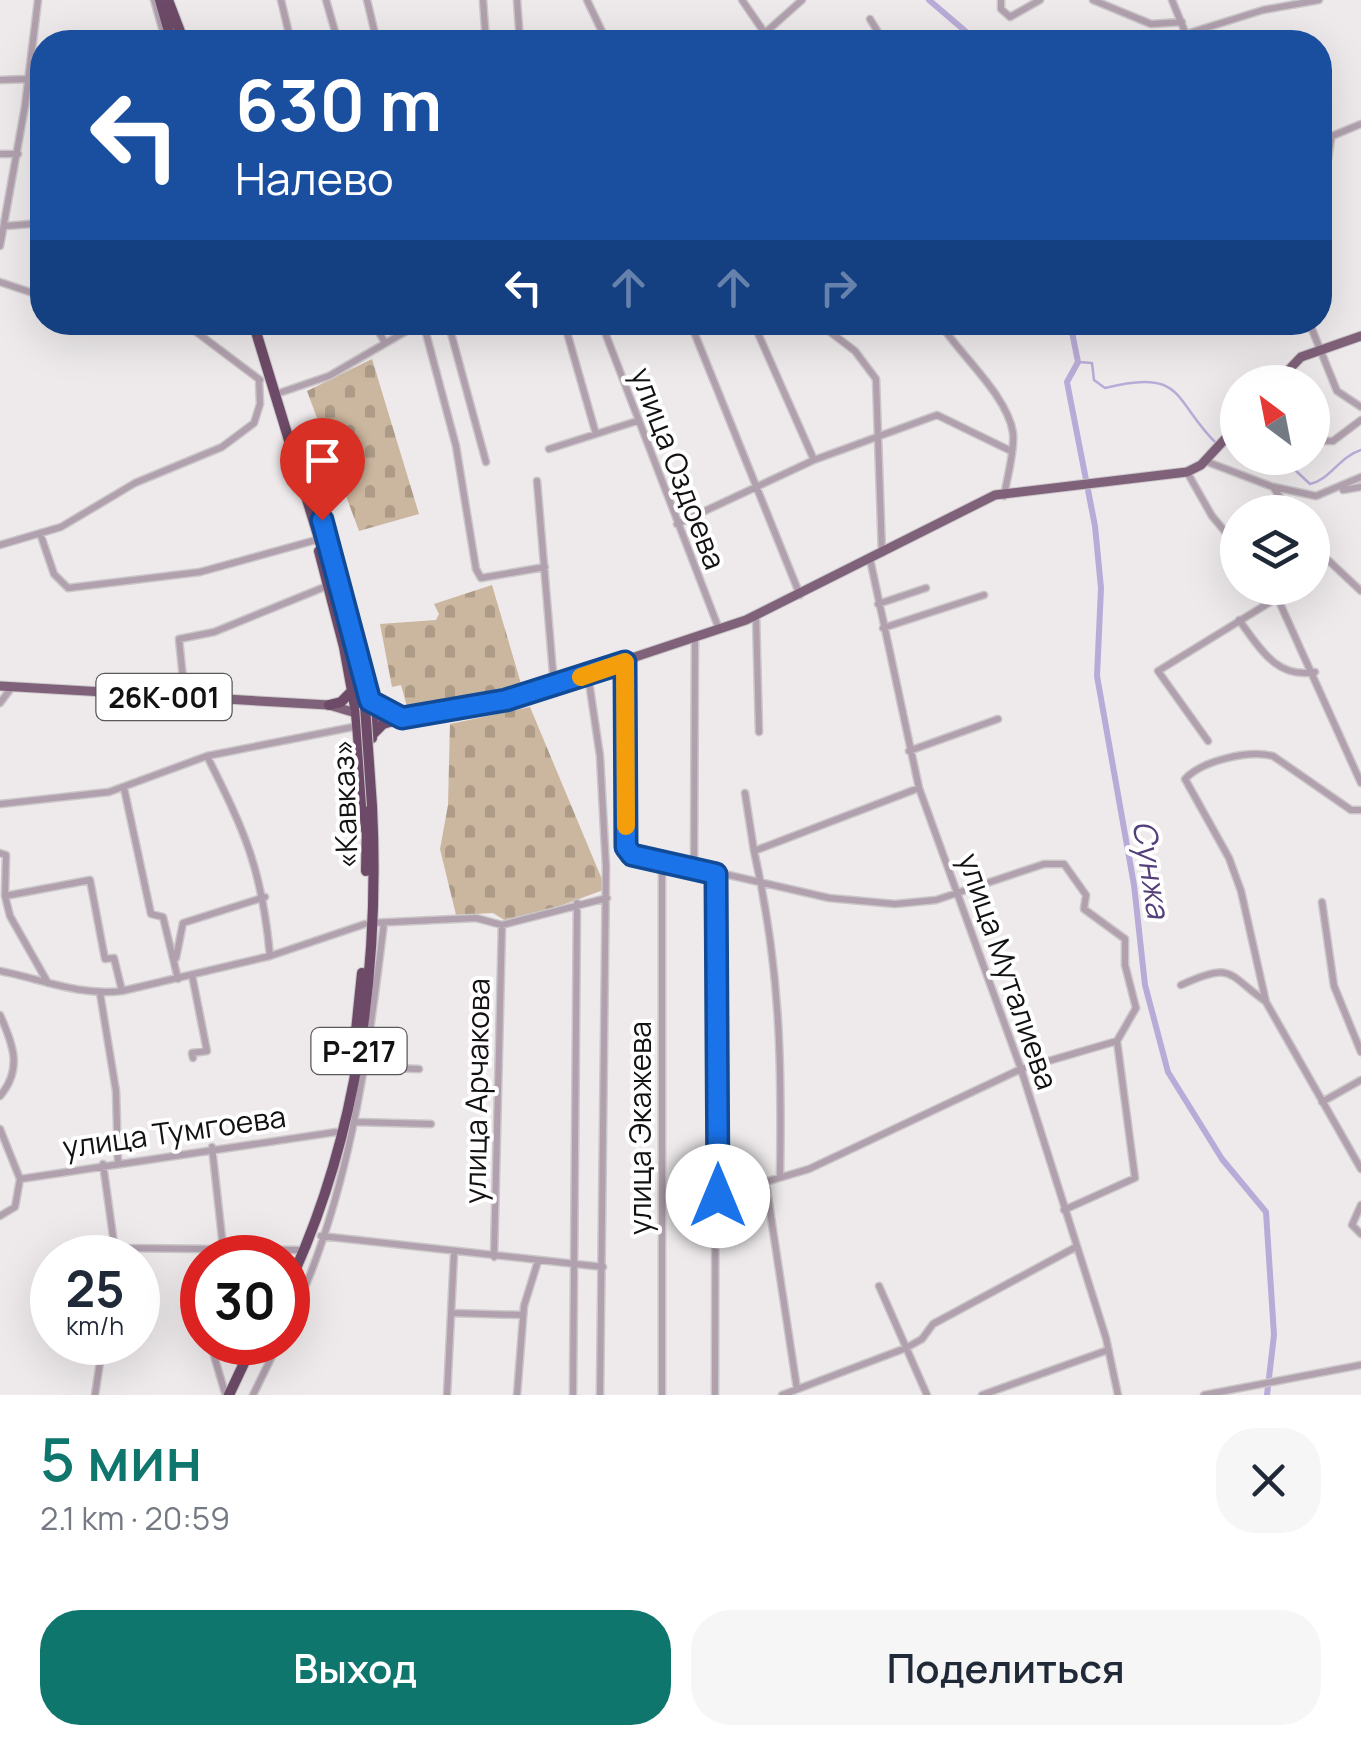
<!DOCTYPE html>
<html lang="ru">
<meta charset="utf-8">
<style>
:root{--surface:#fff;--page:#f6f6f7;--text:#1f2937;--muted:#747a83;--accent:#0f766e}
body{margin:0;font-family:Manrope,sans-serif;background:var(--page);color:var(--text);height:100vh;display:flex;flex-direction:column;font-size:38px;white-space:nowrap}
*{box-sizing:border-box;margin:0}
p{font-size:32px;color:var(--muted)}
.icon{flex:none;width:55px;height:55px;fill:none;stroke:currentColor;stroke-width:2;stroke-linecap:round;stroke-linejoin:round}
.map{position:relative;height:1395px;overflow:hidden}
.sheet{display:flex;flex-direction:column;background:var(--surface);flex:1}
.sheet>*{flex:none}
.hud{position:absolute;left:30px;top:30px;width:1302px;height:305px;border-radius:40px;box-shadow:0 10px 40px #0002;background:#1a4fa0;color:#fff;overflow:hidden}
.needle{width:65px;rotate:328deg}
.buttons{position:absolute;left:1220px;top:365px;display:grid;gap:20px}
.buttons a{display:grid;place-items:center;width:110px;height:110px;border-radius:50%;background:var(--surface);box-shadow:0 10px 40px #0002;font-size:50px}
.speed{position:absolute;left:30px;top:1235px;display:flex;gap:20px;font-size:50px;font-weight:700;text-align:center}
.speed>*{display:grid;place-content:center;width:130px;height:130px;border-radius:50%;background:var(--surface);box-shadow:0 10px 40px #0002;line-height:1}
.speed small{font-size:25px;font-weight:400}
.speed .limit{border:15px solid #d22;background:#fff;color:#111}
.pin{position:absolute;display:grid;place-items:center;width:85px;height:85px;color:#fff;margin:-102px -42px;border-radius:50% 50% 50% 0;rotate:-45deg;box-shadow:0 0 10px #0007}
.pin .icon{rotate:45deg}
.me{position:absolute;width:110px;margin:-55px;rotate:0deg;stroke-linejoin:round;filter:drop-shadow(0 0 8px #0008)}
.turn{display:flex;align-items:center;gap:35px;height:210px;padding:0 40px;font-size:45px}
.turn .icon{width:130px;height:130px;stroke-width:2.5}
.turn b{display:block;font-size:70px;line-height:85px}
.lanes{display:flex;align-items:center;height:95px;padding:0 40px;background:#0003;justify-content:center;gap:50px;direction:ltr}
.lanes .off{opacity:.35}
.round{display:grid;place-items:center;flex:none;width:105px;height:105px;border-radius:40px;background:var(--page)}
.summary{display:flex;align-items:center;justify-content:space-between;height:170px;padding:0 40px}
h1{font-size:60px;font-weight:600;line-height:75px;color:var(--accent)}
.button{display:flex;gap:20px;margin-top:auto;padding:20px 40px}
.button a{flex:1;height:115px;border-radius:40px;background:var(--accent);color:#fff;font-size:40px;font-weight:600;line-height:115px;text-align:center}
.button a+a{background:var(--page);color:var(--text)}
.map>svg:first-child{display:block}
.cemetery{fill:url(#cemetery-stones)}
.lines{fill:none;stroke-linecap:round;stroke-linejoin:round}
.stream{stroke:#b9abd7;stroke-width:2.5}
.river{stroke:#b9abd7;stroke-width:6}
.minor-casing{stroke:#cbc7c8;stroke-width:9}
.major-casing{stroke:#cbc7c8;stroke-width:11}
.highway-casing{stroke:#cbc7c8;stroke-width:12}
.minor{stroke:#b1a0ae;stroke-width:6}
.major{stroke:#7f617a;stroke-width:9}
.highway{stroke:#6d4b68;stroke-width:10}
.highway-bridge-casing{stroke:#cbc7c8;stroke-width:12;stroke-linecap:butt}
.highway-bridge{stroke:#6d4b68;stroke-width:10}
.route-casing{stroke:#114b97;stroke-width:25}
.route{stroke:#1a73e8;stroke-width:18}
.slow{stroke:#f59e0b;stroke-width:18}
.labels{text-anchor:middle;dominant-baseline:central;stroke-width:8;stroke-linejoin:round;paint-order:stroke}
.shield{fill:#fff;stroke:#5a5859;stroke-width:2.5}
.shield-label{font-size:28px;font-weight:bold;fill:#131112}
.street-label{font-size:30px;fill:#131112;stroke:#fff}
.water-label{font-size:32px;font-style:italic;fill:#543f78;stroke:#fff}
</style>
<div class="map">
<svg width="1361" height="1395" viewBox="0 0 1361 1395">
<defs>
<pattern id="cemetery-stones" width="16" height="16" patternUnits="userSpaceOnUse" patternTransform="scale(2.5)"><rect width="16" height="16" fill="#cbb69f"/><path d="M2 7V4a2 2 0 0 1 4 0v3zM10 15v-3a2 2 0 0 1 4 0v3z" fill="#ad9b88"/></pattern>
</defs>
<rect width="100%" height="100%" fill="#eeeaeb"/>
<!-- cemetery -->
<path class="cemetery" d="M 372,359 L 419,514 L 359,531 L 307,391 Z
M 492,585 L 522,687 L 408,710 L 401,685 L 392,687 L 380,624 L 436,620 L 439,614 L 434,604 Z
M 530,707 L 606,889 L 511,924 L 493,913 L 456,915 L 440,849 L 448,805 L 450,724 Z"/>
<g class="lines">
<!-- stream -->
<path class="stream" d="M 1078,362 L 1092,363 L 1094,380 L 1105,388 C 1186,367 1173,402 1217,444
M 1225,445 L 1238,443
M 1292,458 L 1295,470 L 1310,484 C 1330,480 1339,457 1361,450"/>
<!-- river -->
<path class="river" d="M 929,0 L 978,42
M 1070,322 L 1078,362 L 1067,382 L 1095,526 L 1101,588 L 1097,676 L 1134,885 L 1145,985 L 1168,1072 L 1222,1159 L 1266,1212 L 1274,1335 L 1267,1395"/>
<defs>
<path id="minor" d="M 154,0 L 166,42
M 281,0 L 291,42
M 326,0 L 338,42
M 367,0 L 377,42
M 483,0 L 486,42
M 517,0 L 520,42
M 587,0 L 607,42
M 742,0 L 771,42
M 1001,0 L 1001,9 L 1010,17 L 1040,0
M 1093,0 L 1151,24 L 1182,22
M 1172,0 L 1189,42
M 870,19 L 884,42
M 765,33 L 802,0
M 1186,34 L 1263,10 L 1319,0
M 656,42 L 669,35
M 0,80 L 27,79
M 1320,141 L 1361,124
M 0,154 L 18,154
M 1320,183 L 1325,177 L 1331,139
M 6,226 L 42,223
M 0,246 L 25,106 L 38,0
M 0,282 L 42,296
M 162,322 L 191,328 L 260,380
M 373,322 L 384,341
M 423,322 L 456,446 L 476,569 L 481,578 L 545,567
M 448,322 L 486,462
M 564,322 L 596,434
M 601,322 L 719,629
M 690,322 L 800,595
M 753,322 L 814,460
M 817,322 L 855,351 L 876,379 L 882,553
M 939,322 C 960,355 1008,396 1013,433 C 1015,450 1007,478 1004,496
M 1309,322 L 1337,391 L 1361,407
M 282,392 L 329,376 L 422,322
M 1312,441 L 1333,441 L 1361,420
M 549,449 L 637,421
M 1205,461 L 1273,487 L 1290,512
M 1187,472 L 1212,516 L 1238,547
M 537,481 L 554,685
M 1274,487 L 1316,496 L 1361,477
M 1343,490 L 1361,487
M 677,524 L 814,460 L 937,415 L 1009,450
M 40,533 L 54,574 L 68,588 L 200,572 L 316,540
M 0,545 L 61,527 L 135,483 L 222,447 L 254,423 L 260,404 L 259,380
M 1312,545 L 1361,591
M 870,559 L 919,788 L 1021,1069 L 1106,1338 L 1118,1395
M 1273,588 L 1361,783
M 878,604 L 926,588
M 756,615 L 759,732
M 1239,620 C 1260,648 1276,679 1315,672
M 883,628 L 984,595
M 625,662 L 629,852 L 829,898 L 895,904 L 936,900 L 1044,864 L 1064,864 L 1086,895 L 1084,909 L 1125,939 L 1125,965 L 1136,1008 L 1117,1041
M 588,675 L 600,756 L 606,867 L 600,1395
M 185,698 L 179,639 L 214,632 L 327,586
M 0,703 L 12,687
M 1208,741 L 1158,671 L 1280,596
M 909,751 L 998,719
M 207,756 C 245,832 262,869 270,956
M 124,788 L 151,914 L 163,917 L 178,979
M 745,793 L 754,851
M 0,804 L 109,792 L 207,756 L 358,726
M 1361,810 L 1351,810 L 1273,756 C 1249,750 1203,760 1185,779 L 1229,858 L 1241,891 L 1266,1002 L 1361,1169
M 0,853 L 6,855 L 5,896 L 10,916 L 48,983
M 694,867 L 695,637
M 5,896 L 90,880 L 105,959 L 114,958 L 122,991
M 1322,902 L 1334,986 L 1361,1052
M 371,923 L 476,918 L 502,925 L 607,898
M 176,958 L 183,923 L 265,897
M 0,971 C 41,979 79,996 122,991 L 270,956 L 365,924
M 192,975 L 207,1051 L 192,1053 L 193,1058
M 1181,985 C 1233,961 1227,974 1265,1001
M 100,993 L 116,1091 L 118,1163
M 0,1015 C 13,1044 23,1069 0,1096
M 364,1067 L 419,1069
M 1322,1102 L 1361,1080
M 355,1122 L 431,1124
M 0,1129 L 20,1179 L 15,1207 L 0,1216
M 212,1147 L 223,1247
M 103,1164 L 116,1258
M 780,1177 C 782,1061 780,966 754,851 L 919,788
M 20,1179 L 336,1132
M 766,1184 L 797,1389
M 718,1196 L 809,1169 L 1021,1069 L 1117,1041 L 1135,1178 L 1064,1210
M 1361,1205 L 1352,1225 L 1361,1234
M 321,1236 L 603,1267
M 118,1248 L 298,1250
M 494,1257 L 502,925
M 879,1286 L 927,1395
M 202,1302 L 202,1314
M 451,1313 L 523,1315
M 288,1326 C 349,1199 367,1061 384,923
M 210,1342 L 225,1393
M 95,1395 L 103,1342
M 253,1395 L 279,1342
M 447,1395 L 454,1254
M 517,1395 L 524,1306 L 538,1261
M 573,1395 L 577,903
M 662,1395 L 662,861
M 715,1395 L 716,873
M 782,1395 L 906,1348 L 922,1339 L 933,1324 L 1076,1247
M 982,1395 L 1108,1350
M 1204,1395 L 1361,1365"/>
<path id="major" d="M 1277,382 L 1301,357 L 1361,336
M 0,686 L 329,705 L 356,713
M 367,717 L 402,718 L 506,700 L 746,620 L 995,495 L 1187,472 L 1201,465 L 1238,425"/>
<path id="highway" d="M 160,0 L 172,42
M 168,0 L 184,42
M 253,322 L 324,555
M 313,496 L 337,563 L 371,701
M 319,551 L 344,647 L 355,707
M 329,705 L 341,702 L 352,691
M 356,713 L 366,830
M 372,735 L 383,724 L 402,718
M 372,738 L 373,709
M 366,871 L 367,823
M 356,1031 L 362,973
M 288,1286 C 358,1138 380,968 372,806
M 229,1395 L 254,1342"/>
</defs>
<!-- minor casing -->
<use href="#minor" class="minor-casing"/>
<!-- major casing -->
<use href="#major" class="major-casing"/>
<!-- highway casing -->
<use href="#highway" class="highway-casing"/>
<!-- minor -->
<use href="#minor" class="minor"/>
<!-- major -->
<use href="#major" class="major"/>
<!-- highway -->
<use href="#highway" class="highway"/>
<defs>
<path id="highway-bridge" d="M 328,553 L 365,706 L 372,806"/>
</defs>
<!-- highway-bridge casing -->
<use href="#highway-bridge" class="highway-bridge-casing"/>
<!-- highway-bridge -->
<use href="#highway-bridge" class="highway-bridge"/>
</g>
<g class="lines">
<defs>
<path id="route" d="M 322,520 L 370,701 L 402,718 L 506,700 L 625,662 L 626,847 L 632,855 L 716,874 L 718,1196"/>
</defs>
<!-- route casing -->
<use href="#route" class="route-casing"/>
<!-- route -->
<use href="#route" class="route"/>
<!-- slow -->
<path class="slow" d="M 581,677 L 625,662 L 626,826"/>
</g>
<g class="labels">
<!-- shield labels -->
<g class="shield">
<rect x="96.5" y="674" width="135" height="46" rx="8"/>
<rect x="311.5" y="1028" width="95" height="46" rx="8"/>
</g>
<g class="shield-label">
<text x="164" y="697">26К-001</text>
<text x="359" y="1051">Р-217</text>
</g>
<!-- street labels -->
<g class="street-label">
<text transform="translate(679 468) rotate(69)">улица Оздоева</text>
<text transform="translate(344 804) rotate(-92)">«Кавказ»</text>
<text transform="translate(1009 971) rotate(71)">улица Муталиева</text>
<text transform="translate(476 1091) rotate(-89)">улица Арчакова</text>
<text transform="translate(639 1128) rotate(-90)">улица Экажева</text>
<text transform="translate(174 1131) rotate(-8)">улица Тумгоева</text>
</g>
<!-- water labels -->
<g class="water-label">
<text transform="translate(1152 869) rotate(81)">Сунжа</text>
</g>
</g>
</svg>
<div class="buttons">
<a><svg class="needle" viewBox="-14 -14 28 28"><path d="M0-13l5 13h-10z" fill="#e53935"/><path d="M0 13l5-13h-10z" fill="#747a83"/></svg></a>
<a><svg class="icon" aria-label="layers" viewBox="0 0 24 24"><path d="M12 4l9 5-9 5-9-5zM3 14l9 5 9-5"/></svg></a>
</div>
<div class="speed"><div>25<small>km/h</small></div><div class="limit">30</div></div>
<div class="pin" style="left:322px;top:520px;background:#d93025"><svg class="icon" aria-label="arrive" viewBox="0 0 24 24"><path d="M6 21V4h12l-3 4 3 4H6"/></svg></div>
<svg class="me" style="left:718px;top:1196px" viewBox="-20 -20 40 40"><circle r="19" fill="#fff"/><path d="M0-13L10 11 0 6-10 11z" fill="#1a73e8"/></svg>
<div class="hud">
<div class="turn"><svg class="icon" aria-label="left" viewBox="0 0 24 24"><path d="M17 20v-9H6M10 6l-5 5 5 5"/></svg><div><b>630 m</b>Налево</div></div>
<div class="lanes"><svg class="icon" aria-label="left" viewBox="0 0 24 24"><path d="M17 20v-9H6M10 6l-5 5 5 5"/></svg><svg class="icon off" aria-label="ahead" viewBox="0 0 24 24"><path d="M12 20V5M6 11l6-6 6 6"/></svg><svg class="icon off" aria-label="ahead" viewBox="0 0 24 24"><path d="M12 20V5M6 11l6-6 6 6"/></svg><svg class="icon off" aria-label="right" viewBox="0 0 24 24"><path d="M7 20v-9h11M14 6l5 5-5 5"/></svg></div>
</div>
</div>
<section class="sheet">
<div class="summary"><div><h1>5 мин</h1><p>2.1 km · 20:59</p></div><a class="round"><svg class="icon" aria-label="close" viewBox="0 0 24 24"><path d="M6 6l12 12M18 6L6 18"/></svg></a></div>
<div class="button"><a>Выход</a><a>Поделиться</a></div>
</section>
